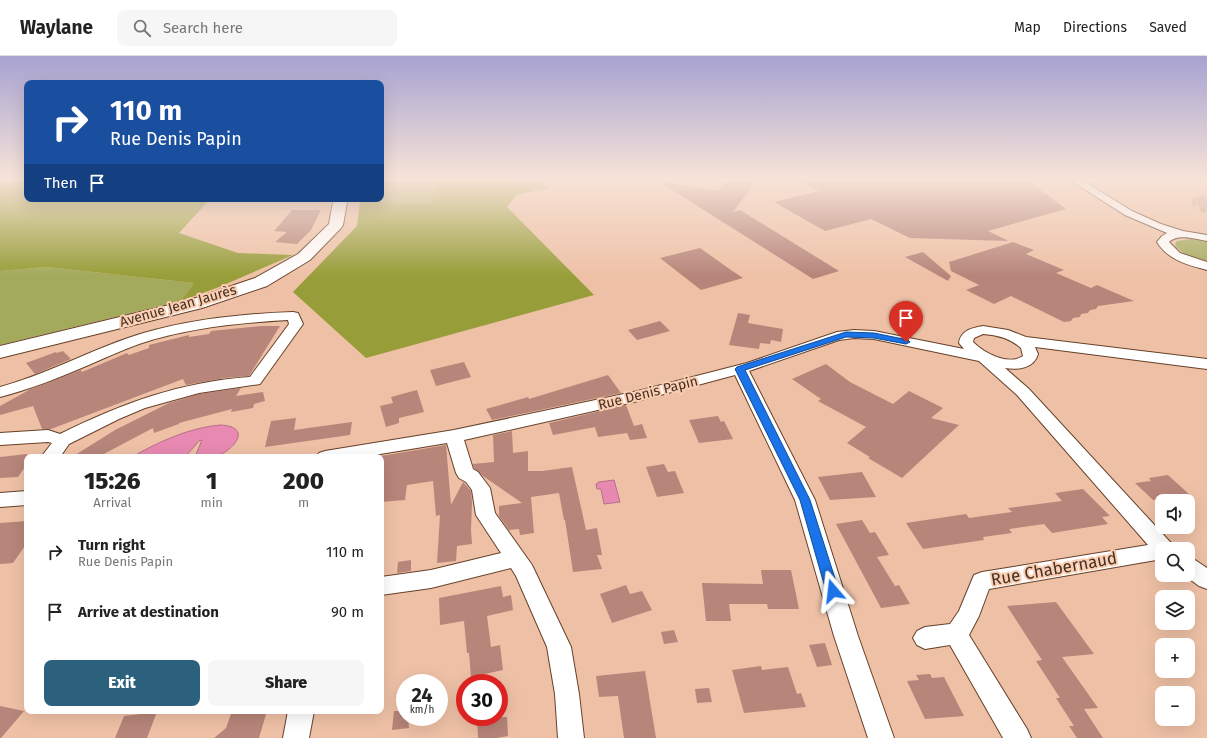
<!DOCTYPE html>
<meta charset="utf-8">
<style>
:root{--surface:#fff;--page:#f6f6f6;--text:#222;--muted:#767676;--line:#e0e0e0;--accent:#2b617c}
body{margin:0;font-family:"Fira Sans",sans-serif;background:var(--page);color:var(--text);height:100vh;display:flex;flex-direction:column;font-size:15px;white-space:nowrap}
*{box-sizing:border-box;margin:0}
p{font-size:13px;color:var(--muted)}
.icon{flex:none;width:22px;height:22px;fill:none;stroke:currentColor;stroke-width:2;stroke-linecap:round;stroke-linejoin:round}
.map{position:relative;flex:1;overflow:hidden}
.drawer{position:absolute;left:24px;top:398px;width:360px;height:260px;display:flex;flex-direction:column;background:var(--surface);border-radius:8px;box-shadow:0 4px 16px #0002}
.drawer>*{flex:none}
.top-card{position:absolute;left:24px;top:24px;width:360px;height:122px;border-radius:8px;box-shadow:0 4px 16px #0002;background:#1a4fa0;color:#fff;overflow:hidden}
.tools{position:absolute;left:1155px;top:438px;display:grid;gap:8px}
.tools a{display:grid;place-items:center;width:40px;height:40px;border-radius:8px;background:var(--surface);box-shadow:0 4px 16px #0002;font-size:20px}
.speed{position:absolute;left:396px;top:618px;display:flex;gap:8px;font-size:20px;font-weight:700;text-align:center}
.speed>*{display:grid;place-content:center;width:52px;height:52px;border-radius:50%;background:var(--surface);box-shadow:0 4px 16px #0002;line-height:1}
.speed small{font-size:10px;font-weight:400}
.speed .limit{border:6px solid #d22;background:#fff;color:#111}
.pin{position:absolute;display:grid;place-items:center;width:34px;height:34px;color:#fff;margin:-41px -17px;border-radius:50% 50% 50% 0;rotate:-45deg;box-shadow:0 0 4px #0007}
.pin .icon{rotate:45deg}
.me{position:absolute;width:44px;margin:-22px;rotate:343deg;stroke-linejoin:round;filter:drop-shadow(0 0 3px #0008)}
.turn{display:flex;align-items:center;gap:14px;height:84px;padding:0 20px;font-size:18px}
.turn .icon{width:52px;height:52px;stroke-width:2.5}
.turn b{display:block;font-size:28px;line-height:34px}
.then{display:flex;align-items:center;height:38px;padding:0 20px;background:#0003;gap:8px;font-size:15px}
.eta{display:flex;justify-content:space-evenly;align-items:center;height:68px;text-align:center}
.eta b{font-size:24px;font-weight:800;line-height:28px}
.button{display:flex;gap:8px;margin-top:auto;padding:8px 20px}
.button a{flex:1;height:46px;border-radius:8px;background:var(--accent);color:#fff;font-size:16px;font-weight:800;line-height:46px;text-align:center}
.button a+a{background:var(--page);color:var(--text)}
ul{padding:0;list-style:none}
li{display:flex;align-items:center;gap:12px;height:60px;padding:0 20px}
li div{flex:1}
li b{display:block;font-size:15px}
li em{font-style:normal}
header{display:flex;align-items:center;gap:24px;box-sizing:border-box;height:56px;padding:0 20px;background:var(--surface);border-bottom:1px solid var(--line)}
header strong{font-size:19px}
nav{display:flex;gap:22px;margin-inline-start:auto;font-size:14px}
.search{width:280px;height:36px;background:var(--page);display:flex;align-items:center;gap:10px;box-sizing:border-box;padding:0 14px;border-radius:8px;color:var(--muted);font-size:15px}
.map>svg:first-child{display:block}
.green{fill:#a3aa5c}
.forest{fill:#979e39}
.water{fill:#e789b1;stroke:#b66f87}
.building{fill:#b7857a}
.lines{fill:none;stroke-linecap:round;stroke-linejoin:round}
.street-tunnel{stroke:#cca48c;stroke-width:11;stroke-dasharray:11 5.5;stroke-linecap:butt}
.street-casing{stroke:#664129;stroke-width:2}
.secondary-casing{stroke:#664129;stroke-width:2}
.street{fill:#fff;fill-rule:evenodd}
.secondary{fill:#fff;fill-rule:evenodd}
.route{fill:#1a73e8;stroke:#114b97}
.labels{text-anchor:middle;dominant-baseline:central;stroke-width:4;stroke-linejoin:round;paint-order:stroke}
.street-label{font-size:14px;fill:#433126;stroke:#fbceb2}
.near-street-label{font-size:17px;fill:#433126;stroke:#fbceb2}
</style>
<header>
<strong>Waylane</strong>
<div class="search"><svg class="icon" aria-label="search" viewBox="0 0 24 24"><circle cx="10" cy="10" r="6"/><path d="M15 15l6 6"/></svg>Search here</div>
<nav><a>Map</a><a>Directions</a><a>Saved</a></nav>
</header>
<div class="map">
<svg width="1207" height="682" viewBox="0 0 1207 682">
<rect width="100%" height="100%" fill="#eec1a6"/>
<!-- green -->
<path class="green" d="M 381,124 L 436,124 L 431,148 L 360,145 L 355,143 L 381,143 Z
M 1191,183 L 1207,185 L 1207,205 L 1186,199 L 1176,191 L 1175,188 L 1177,185 Z
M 47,211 L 194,227 L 181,245 L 0,289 L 0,215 Z"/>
<!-- forest -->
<path class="forest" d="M 0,124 L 27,124 L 27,143 L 210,143 L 179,177 L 238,197 L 293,199 L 219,231 L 181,245 L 194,227 L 47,211 L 0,215 Z
M 436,124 L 540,124 L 548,132 L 517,139 L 507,151 L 594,239 L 366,302 L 293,236 L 357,170 L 360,145 L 431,148 Z"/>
<!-- water -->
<path class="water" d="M 221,369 C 253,371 234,394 217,400 C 210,402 201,401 195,401 L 202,384 L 199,385 L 185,401 L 132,401 C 158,386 191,371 221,369 Z
M 614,424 L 620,446 L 604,448 L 601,433 L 597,433 L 596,428 L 599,426 Z"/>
<!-- building -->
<path class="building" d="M 727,124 L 757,124 L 733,156 L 740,154 L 839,215 L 813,223 L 658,125 L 719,135 Z
M 798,124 L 1027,124 L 1066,153 L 988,175 L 1009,185 L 910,182 L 871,163 L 825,175 L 774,146 L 819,135 Z
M 292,154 L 321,154 L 311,174 L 297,188 L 275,186 L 287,176 L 274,175 Z
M 1013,186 L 1034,194 L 1026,198 L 1064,214 L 1056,217 L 1091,232 L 1097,229 L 1134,245 L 1098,250 L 1096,253 L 1090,254 L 1088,257 L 1081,258 L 1080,261 L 1073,262 L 1071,265 L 1064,266 L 1011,240 L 994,248 L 966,234 L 979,229 L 951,215 L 949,206 Z
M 700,192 L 731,214 L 743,222 L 701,234 L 660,202 Z
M 923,196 L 951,220 L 948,225 L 905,201 Z
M 738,257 L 750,259 L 748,267 L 783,273 L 781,286 L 771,284 L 770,288 L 760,287 L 759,293 L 729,289 Z
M 660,265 L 670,275 L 637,284 L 628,274 Z
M 261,270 L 280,270 L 249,320 L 224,322 L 186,329 L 183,323 L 51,373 L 42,373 L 33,350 L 0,359 L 0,350 L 29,334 L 81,314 L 82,316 L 127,297 L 129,299 L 149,292 L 149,289 L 189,279 L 189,281 L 209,278 L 211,275 Z
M 63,295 L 71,303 L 35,318 L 26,307 L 56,296 L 57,297 Z
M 464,306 L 471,321 L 436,330 L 430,314 Z
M 826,308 L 850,326 L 893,348 L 909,335 L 943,352 L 931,362 L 959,369 L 902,422 L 868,402 L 870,401 L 847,387 L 866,371 L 818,345 L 821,343 L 792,323 Z
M 608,319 L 621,337 L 492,364 L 486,353 L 528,341 L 529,343 Z
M 241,332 L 236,340 L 263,336 L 265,345 L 254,348 L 253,352 L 231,356 L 232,353 L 179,367 L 179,368 L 154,377 L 153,372 L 98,401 L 72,401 L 115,374 L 169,347 L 199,338 Z
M 417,334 L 424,356 L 399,362 L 399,367 L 386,371 L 380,350 L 393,347 L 391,341 Z
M 626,349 L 634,370 L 642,368 L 647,382 L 630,384 L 627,377 L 598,381 L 595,371 L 553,379 L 549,367 Z
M 718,360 L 721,366 L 724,365 L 733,383 L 699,387 L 689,364 Z
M 296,362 L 294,374 L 352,366 L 350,379 L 265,391 L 271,365 Z
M 512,375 L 513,397 L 528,395 L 528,415 L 542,415 L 572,411 L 586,474 L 597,472 L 602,499 L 597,499 L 602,513 L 573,516 L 565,464 L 564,464 L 559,437 L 531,441 L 534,477 L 520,479 L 519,473 L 509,474 L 499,460 L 499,450 L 522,447 L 483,420 L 474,412 L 473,408 L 494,406 L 493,379 Z
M 446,389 L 451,449 L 463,426 L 471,435 L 472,446 L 471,475 L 472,488 L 457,490 L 456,505 L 437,507 L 440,459 L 436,460 L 433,425 L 407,429 L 405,444 L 381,446 L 381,400 Z
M 27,398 L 27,408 L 18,421 L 0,422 L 0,401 Z
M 664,408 L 668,416 L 675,415 L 684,437 L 657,441 L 646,411 Z
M 862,416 L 876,441 L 830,444 L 818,421 Z
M 1168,419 L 1190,439 L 1153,444 L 1135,427 L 1151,425 L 1149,422 Z
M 1083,433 L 1110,460 L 1102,461 L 1108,468 L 1052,477 L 1044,468 L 1009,473 L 1012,477 L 983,481 L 984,484 L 923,493 L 906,467 L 966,458 L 969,462 L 1012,456 L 1008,452 L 1062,445 L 1055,437 Z
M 862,464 L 870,477 L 875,476 L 889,499 L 877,501 L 895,530 L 899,529 L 910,548 L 881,552 L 836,468 Z
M 27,465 L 27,487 L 13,507 L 0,508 L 0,467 Z
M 411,504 L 411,515 L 397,517 L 398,506 Z
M 761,514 L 791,514 L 799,553 L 768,553 L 767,548 L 729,548 L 731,565 L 706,565 L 702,527 L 763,528 Z
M 626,529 L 630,538 L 642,535 L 652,554 L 612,567 L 600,538 Z
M 501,530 L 503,541 L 511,539 L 513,554 L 487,560 L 491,591 L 500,589 L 503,614 L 471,621 L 469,597 L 467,597 L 464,565 L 440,569 L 439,542 Z
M 1056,546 L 1094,598 L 1062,601 L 1098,652 L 1084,653 L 1103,682 L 1077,682 L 1069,670 L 1074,670 L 1056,642 L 1060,642 L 1036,605 L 1042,604 L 1007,550 Z
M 674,574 L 678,586 L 664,588 L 661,576 Z
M 825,587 L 832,609 L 817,611 L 809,589 Z
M 761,610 L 762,614 L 788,611 L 797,638 L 801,637 L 806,651 L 744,657 L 732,614 Z
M 645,615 L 656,682 L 624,682 L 618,640 L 599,641 L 596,620 Z
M 930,618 L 932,622 L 944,621 L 964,660 L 925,663 L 907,625 L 919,624 L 916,619 Z
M 709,632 L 712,646 L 697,647 L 695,633 Z
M 0,650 L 24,655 L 1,682 L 0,682 Z
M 232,655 L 267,655 L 259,682 L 214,682 L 226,672 Z
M 394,655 L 405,655 L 405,661 L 408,661 L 409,672 L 392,674 Z
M 157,656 L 147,682 L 115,682 L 124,660 Z
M 477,661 L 507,661 L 508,680 L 497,682 L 478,682 Z"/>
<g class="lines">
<!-- street-tunnel -->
<path class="street-tunnel" d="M 1207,143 L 1197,146 L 1207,153"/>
<defs>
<path id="street" d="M 1070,124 L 1082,124 L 1132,155 L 1161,168 L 1183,175 L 1207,179 L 1207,185 C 1196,183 1178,177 1169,186 L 1180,197 L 1207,206 L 1207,214 C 1188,209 1168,204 1157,186 L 1162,180 L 1167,177 L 1125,159 Z
M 293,256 L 298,257 L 303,268 L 260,328 L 199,337 L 145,352 L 119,363 L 69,388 L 60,401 L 41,401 L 52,387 L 48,386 L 0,389 L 0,377 L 48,374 L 60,378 C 123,347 180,326 250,321 L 289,268 L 288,264 C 237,267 187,272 139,288 C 122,294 107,301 91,308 C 61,321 31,333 0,341 L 0,331 C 44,319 85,297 128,282 C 181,264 237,258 293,256 Z
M 983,270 L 1008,274 L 1026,281 L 1207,303 L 1207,313 L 1035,291 L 1038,298 C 1034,313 1017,314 1005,312 L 1029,333 L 1171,487 L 1174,493 L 1162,493 L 1162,503 L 989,533 L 979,560 L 969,579 L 1027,673 L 1031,682 L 1003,682 L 950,589 L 925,593 L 917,589 L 913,582 L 917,575 L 925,571 L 950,568 L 959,555 L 974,519 L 982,516 L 1148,489 L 1017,339 L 979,305 L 874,283 L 854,282 L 839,284 L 749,315 L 815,444 L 858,580 L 894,682 L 868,682 L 834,580 L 795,444 L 735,319 L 638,345 L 464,384 L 473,413 L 478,416 L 490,432 L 495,457 L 532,509 L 571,591 L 579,638 L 584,682 L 558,682 L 555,638 L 547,591 L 516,520 L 511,512 L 431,532 L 381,539 L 381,521 L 431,514 L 501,497 L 476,459 L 472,434 L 466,426 L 459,422 L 456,417 L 447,387 L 362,401 L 316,401 L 319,397 L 325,395 L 454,374 L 638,335 L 747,307 L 837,276 L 854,274 L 874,275 L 964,293 L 959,287 C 961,274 972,272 983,270 ZM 983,278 C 997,279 1010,282 1021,292 L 1023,300 C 1008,310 984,297 973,286 L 974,282 Z
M 27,435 L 27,449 L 0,451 L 0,437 Z
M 1188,501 L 1195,504 L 1207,512 L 1207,533 L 1199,530 L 1184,519 L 1188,519 Z
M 288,655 L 314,655 L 309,682 L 283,682 Z"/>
<path id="secondary" d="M 331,143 L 345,143 L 347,146 L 343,169 L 341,172 L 310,204 L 267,230 L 202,252 L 0,302 L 0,290 L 190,244 L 255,222 L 298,198 L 329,168 L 333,146 Z"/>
</defs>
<!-- street casing -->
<use href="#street" class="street-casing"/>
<!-- secondary casing -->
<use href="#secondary" class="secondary-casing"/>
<!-- street -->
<use href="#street" class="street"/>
<!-- secondary -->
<use href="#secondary" class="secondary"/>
</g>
<!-- sky -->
<linearGradient id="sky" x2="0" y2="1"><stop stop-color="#a7a3d2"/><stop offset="0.56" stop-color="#f7e3d7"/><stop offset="1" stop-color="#f7e3d7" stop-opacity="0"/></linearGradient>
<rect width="1207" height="220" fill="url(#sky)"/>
<!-- route -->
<path class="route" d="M 846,276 L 874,277 L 908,284 L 910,286 L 906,288 L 874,282 L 846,281 L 745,314 L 810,444 L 839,535 L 837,538 L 833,540 L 828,538 L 826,535 L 800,444 L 735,313 L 737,311 Z"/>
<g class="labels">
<!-- street labels -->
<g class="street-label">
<text transform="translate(178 250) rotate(-16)">Avenue Jean Jaurès</text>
<text transform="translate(648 337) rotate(-14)">Rue Denis Papin</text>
</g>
<!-- near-street labels -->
<g class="near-street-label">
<text transform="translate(1054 513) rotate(-10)">Rue Chabernaud</text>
</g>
</g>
</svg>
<div class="tools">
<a><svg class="icon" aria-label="sound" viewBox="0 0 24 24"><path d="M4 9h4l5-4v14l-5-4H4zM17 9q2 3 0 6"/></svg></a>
<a><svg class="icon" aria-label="search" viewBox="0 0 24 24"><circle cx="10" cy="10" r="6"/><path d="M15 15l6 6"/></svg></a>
<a><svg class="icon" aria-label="layers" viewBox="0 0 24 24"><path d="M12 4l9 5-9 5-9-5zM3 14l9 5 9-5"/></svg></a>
<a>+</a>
<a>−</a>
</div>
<div class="speed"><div>24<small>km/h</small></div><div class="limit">30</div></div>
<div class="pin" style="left:906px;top:286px;background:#d93025"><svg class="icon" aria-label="arrive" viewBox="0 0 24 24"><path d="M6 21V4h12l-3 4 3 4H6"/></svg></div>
<svg class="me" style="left:833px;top:535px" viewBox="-20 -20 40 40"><path d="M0-17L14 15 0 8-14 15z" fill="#1a73e8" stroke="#fff" stroke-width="4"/></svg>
<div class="top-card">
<div class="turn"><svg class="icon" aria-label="right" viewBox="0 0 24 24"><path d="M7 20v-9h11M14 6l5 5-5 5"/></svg><div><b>110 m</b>Rue Denis Papin</div></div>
<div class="then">Then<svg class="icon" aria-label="arrive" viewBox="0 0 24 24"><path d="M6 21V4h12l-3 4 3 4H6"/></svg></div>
</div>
<section class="drawer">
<div class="eta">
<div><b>15:26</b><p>Arrival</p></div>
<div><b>1</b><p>min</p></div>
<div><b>200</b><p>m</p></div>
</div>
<ul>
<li><svg class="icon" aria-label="right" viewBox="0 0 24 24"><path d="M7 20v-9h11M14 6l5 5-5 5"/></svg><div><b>Turn right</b><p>Rue Denis Papin</p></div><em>110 m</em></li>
<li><svg class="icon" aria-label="arrive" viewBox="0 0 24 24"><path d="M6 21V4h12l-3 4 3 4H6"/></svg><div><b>Arrive at destination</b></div><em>90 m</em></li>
</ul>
<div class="button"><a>Exit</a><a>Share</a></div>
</section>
</div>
